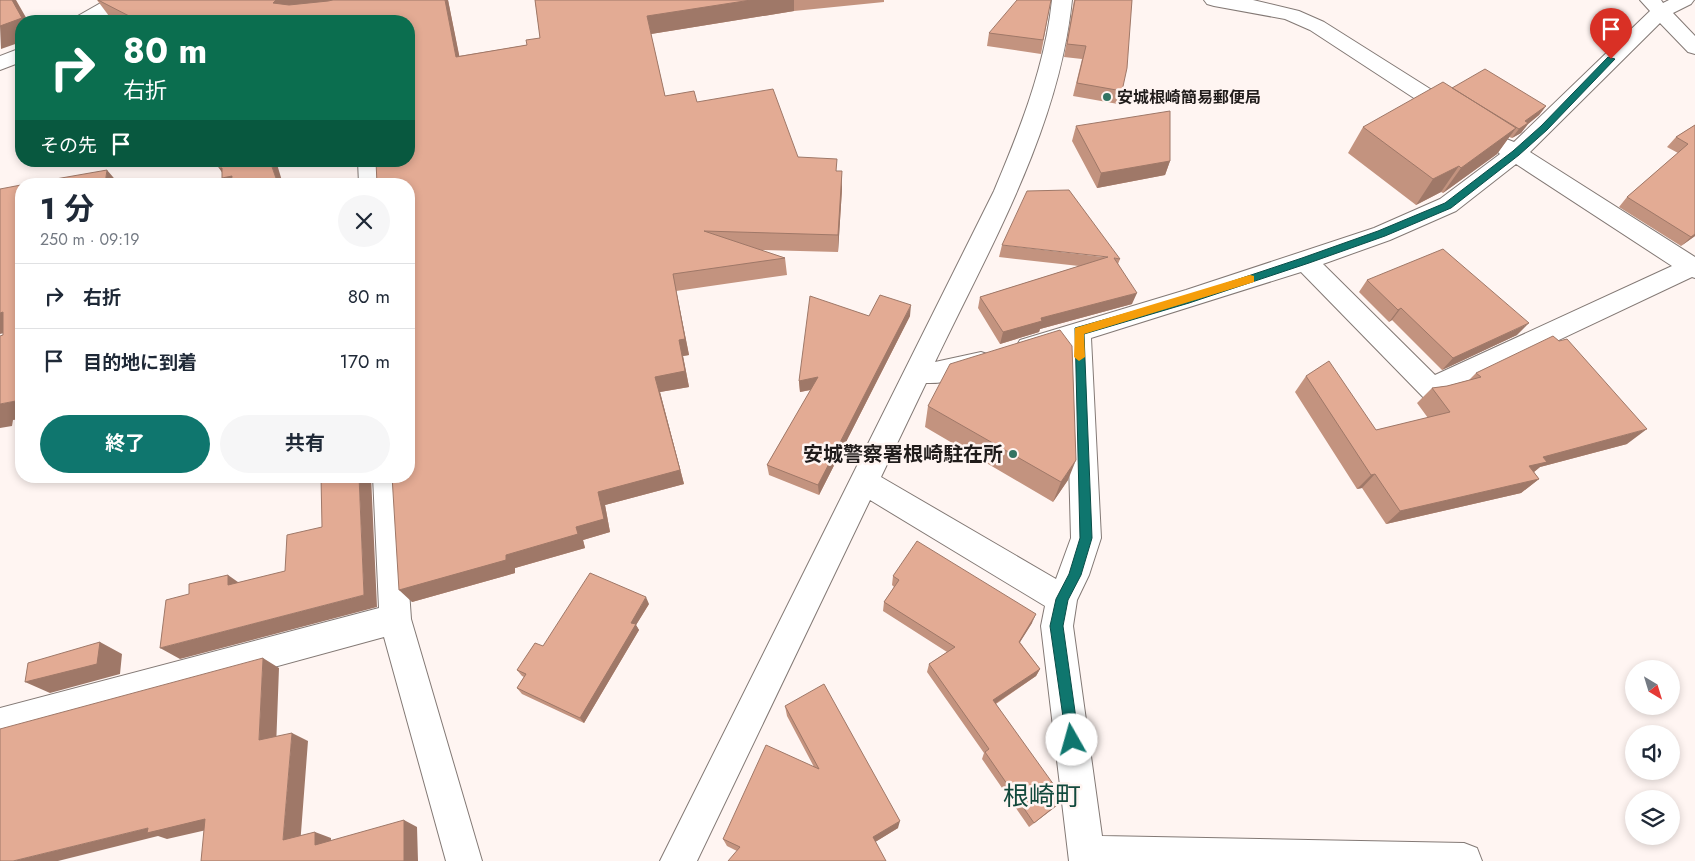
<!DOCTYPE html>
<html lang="ja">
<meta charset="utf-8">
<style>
:root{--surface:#fff;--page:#f6f6f7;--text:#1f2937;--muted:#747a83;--line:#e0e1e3;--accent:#0f766e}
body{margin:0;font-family:Jost,"Noto Sans JP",sans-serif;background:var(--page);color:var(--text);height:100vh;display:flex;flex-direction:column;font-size:19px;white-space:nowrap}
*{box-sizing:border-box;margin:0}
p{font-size:16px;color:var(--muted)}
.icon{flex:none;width:28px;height:28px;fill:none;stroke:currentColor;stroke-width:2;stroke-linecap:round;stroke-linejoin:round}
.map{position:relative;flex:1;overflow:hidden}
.details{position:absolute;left:15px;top:178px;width:400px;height:305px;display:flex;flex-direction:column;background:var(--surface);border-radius:20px;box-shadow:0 2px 8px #0003}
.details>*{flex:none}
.hud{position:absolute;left:15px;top:15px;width:400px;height:152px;border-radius:20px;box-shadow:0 2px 8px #0003;background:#0b6e4f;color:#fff;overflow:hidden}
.needle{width:32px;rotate:142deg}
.tools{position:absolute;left:1625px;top:660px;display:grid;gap:10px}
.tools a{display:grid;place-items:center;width:55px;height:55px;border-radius:50%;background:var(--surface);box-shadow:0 2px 8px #0003;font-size:25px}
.pin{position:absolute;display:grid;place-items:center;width:42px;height:42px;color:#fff;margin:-51px -21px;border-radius:50% 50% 50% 0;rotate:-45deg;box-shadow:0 0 5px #0007}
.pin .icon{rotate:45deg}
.me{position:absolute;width:55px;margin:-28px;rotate:353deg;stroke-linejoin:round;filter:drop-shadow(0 0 4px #0008)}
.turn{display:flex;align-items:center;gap:18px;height:105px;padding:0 25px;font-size:22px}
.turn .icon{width:65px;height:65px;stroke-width:2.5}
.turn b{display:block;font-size:35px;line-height:42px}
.then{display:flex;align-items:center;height:48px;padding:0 25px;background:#0003;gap:10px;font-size:19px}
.round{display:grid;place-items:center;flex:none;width:52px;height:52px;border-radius:26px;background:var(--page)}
.head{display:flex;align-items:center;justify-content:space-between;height:85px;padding:0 25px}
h1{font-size:30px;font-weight:700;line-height:38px}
.primary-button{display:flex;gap:10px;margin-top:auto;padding:10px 25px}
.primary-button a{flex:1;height:58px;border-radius:30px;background:var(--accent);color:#fff;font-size:20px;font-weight:700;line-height:58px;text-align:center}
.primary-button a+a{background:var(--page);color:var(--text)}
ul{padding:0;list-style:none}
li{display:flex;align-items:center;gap:15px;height:65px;padding:0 25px;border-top:1px solid var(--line)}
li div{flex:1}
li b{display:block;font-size:19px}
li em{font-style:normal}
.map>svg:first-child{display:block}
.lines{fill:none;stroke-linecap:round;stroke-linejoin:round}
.minor-casing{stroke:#837975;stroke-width:2}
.minor{fill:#fff;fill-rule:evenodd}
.wall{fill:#c3937f}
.shaded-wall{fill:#9f7868}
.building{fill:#e3ab94;stroke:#9f7868}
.route{fill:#0f766e;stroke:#0a4d48}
.slow{fill:#f59e0b}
.poi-dot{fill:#337463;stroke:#fff5f2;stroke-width:2}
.labels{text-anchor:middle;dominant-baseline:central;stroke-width:5;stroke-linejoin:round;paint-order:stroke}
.far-poi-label{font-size:16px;font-weight:bold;fill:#201c1b;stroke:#fff5f2;text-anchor:start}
.poi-label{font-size:20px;font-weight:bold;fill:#201c1b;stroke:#fff5f2;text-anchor:end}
.near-quarter-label{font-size:26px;fill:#13493c;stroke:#fff5f2}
</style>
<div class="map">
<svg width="1695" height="861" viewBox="0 0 1695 861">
<rect width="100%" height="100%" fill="#fff5f2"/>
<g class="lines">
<defs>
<path id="minor" d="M 106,0 L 130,0 L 127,4 L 97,21 L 73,21 L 76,17 Z
M 1052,0 L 1072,0 C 1059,129 990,247 935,362 L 981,352 L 990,355 L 994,362 L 990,369 C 969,376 948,384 926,383 L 881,477 L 1056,579 L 1071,538 L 1066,346 L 1029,357 L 1020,354 L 1016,347 L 1020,340 L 1186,290 L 1374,228 L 1440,199 L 1500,154 L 1490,144 L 1493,139 L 1501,137 L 1514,142 L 1650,11 L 1640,0 L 1661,0 L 1663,3 L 1669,0 L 1694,0 L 1691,4 L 1673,13 L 1695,36 L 1695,54 L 1688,52 L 1660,23 L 1530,152 L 1695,257 L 1695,278 L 1692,277 L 1432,400 L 1423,397 L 1301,272 L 1091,338 L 1101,538 L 1089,575 L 1077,600 L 1073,626 L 1102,836 L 1464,843 L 1477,848 L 1482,861 L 1069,861 L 1041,626 L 1045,606 L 870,500 L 697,861 L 660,861 L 994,191 C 1020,129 1045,67 1052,0 ZM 1516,164 L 1672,266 L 1435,375 L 1323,264 L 1390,240 L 1456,211 Z
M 1204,0 L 1253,0 L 1299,11 L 1324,22 L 1462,109 L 1465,114 L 1462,119 L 1454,121 L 1446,119 L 1310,30 L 1285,19 L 1214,6 L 1207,4 Z
M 21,48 L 21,62 L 0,70 L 0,56 Z
M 358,161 L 380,161 L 381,184 L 359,184 Z
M 373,476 L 401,476 L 411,619 L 482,861 L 446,861 L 384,637 L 0,742 L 0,708 L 379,608 Z"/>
</defs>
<!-- minor casing -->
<use href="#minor" class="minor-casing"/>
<!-- minor -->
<use href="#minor" class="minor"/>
</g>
<!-- wall -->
<path class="wall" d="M 97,0 L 448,0 L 459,56 L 527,45 L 540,38 L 535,0 L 884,0 L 884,2 L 794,11 L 651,34 L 665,96 L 697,102 L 798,157 L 837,171 L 842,189 L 838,252 L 760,250 L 785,258 L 787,275 L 676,291 L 689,355 L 683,356 L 689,387 L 660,392 L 684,484 L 605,505 L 610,532 L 583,540 L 585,548 L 515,568 L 515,573 L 412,602 L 409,21 L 117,21 L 109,16 Z
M 1051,0 L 1041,54 L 987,46 L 989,33 Z
M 1074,0 L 1132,0 L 1122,91 L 1118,104 L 1073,96 L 1082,59 L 1064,57 Z
M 1452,88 L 1546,106 L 1539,115 L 1528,124 L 1521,133 L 1512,138 L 1509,137 L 1497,154 L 1443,193 L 1441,192 L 1416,205 L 1348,153 L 1363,127 Z
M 1695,125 L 1695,236 L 1681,246 L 1619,207 L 1627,197 L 1678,153 L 1667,147 L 1676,137 Z
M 1076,126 L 1170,161 L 1165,175 L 1097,188 L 1072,141 Z
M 1002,245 L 1120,259 L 1118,264 L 1132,304 L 1040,329 L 1039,332 L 1000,344 L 978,308 L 980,297 L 1079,266 L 999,257 Z
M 1367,280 L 1517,335 L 1442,370 L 1392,320 L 1389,322 L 1359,292 Z
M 869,316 L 910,316 L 819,495 L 769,475 L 767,465 L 811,390 L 800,392 L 799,381 Z
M 1476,373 L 1627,444 L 1540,467 L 1534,472 L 1539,479 L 1521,493 L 1386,524 L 1362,488 L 1357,489 L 1295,392 L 1306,376 L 1376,430 L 1428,418 L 1417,403 L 1432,388 L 1447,386 L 1469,380 Z
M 928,406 L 1068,480 L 1053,502 L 925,427 Z
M 893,576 L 1032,623 L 1020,642 L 1040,669 L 1036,676 L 996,704 L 1059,804 L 1029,827 L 982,759 L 984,753 L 927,672 L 929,664 L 947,652 L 883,611 L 884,602 L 894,587 L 892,585 Z
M 649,604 L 636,625 L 639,630 L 584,723 L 522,694 L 517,688 L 524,677 L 522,676 L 517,670 L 543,646 Z
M 785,706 L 898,828 L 875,842 L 737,851 L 727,846 L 723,839 L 814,767 L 787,716 Z"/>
<!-- shaded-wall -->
<path class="shaded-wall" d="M 12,0 L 16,0 L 28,21 L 21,21 L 21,42 L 1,49 L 0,26 Z
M 276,0 L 347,0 L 283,21 L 273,3 Z
M 445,0 L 448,0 L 463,74 L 456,57 Z
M 751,0 L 794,0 L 794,11 L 651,34 L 647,16 Z
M 1546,106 L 1539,115 L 1528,124 L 1521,133 L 1512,138 L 1525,121 Z
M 1516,128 L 1497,154 L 1443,193 L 1461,168 Z
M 270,161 L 276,161 L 283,184 L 278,184 Z
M 1170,161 L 1165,175 L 1097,188 L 1101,173 Z
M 1459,166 L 1441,192 L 1416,205 L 1433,179 Z
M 219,168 L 222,168 L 232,176 L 238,184 L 226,184 L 222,178 L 225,177 Z
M 107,170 L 119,184 L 105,184 Z
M 842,171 L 842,189 L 838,252 L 838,235 Z
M 1695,234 L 1695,236 L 1681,246 L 1691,237 Z
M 673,274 L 689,355 L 683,356 L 689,387 L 660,392 L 684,484 L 605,505 L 610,532 L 583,540 L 585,548 L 515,568 L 515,573 L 412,602 L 399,590 L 506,555 L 576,527 L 598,492 L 655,377 L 679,340 Z
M 1137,293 L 1132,304 L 1040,329 L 1039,332 L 1000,344 L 1003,332 L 1041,318 Z
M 911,305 L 910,316 L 819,495 L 818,485 Z
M 1401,308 L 1392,320 L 1389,322 L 1398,310 Z
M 3,312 L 21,329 L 0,334 L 0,313 Z
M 1529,323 L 1517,335 L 1442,370 L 1453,358 Z
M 818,377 L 819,388 L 800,392 L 799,381 Z
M 21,400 L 21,419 L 13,420 L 12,426 L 0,428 L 0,404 Z
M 1647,429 L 1627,444 L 1540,467 L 1529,476 L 1529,466 L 1543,457 Z
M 1076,460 L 1068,480 L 1053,502 L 1061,482 Z
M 1375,474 L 1362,488 L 1357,489 L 1371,475 Z
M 359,476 L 371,476 L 377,607 L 180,659 L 160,648 L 364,595 Z
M 1539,479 L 1521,493 L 1386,524 L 1400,511 Z
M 228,575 L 245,587 L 228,585 Z
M 646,597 L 649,604 L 636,625 L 639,630 L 584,723 L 580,718 L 631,623 Z
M 1036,614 L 1032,623 L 1015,650 L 1019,642 Z
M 100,642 L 122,654 L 120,674 L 50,693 L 25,682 Z
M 263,658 L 279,668 L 276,748 L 259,740 Z
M 1040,669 L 1036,676 L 990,707 L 993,700 Z
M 292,733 L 308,741 L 300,846 L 283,840 Z
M 1064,799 L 1059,804 L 1029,827 Z
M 205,819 L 224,826 L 167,839 L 158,836 L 58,861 L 13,861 L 148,828 Z
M 404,820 L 417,827 L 418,861 L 404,861 Z
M 900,821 L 898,828 L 872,844 L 873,837 Z
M 315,832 L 331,838 L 331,850 L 315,845 Z"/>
<!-- building -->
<path class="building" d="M 0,0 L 12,0 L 22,18 L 0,26 Z
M 98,0 L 276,0 L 273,3 L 289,5 L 328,1 L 333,0 L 445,0 L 456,57 L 527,45 L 526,40 L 540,38 L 535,0 L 751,0 L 647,16 L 665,96 L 694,91 L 697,102 L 773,89 L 798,157 L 837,159 L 836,171 L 842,171 L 838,235 L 704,231 L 785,258 L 673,274 L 685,339 L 679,340 L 685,371 L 655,377 L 680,470 L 598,492 L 604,519 L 576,527 L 578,534 L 506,555 L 506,560 L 399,590 L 392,476 L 409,476 L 409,184 L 377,184 L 376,161 L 409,161 L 409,21 L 116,21 L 133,18 Z
M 1017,0 L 1051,0 L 1043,40 L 989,33 Z
M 1075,0 L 1132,0 L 1127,68 L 1122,91 L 1077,83 L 1086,46 L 1067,44 Z
M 1485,69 L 1546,106 L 1525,121 L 1528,123 L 1519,129 L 1452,88 Z
M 1443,82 L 1516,128 L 1461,168 L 1459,166 L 1433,179 L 1363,127 Z
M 1170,111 L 1170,161 L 1101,173 L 1076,126 Z
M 1695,125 L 1695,234 L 1691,237 L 1627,197 L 1688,144 L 1676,137 Z
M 219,161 L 270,161 L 278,184 L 231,184 L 232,176 L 222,178 L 222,168 L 219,168 Z
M 107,170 L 105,184 L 27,184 Z
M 21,185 L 21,400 L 0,404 L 0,336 L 3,335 L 3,312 L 0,313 L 0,189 Z
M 1069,190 L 1120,259 L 1114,258 L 1137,293 L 1041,318 L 1042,321 L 1003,332 L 980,297 L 1108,257 L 1002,245 L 1027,191 Z
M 1443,249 L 1529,323 L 1453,358 L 1401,308 L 1398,310 L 1367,280 Z
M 880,295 L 911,305 L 818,485 L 767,465 L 818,377 L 799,381 L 810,296 L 869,316 Z
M 1060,330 L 1072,346 L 1076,460 L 1061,482 L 928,406 L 950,364 Z
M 1553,336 L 1559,341 L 1567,339 L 1647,429 L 1543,457 L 1547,462 L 1529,466 L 1539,479 L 1400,511 L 1375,474 L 1371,475 L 1306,376 L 1329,361 L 1376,430 L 1450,412 L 1432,388 L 1447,386 L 1481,377 L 1476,373 Z
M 321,476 L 359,476 L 364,595 L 160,648 L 166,600 L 189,594 L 189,584 L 228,575 L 228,585 L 285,571 L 287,535 L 322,527 Z
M 917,541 L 1036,614 L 1019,642 L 1040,669 L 993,700 L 1064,799 L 1034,823 L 985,752 L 989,749 L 929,664 L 955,647 L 884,602 L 899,580 L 893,576 Z
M 590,573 L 646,597 L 631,623 L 636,624 L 580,718 L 517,688 L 526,674 L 517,670 L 535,643 L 543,646 Z
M 100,642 L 97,664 L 25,682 L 28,663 Z
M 263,658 L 259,740 L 292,733 L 283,840 L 315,832 L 315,845 L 404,820 L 404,861 L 201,861 L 205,819 L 147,833 L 148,828 L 13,861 L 0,861 L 0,729 Z
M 824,684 L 900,821 L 873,837 L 886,861 L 728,861 L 740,847 L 723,839 L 766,745 L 819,769 L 785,706 Z"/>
<!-- route -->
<path class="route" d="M 1608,57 L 1615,59 L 1547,130 L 1519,155 L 1451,208 L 1385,236 L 1309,263 L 1189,303 L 1084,334 L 1092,538 L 1081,575 L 1068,600 L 1063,626 L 1079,740 L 1077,745 L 1072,747 L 1067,745 L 1050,626 L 1056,599 L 1069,574 L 1080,538 L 1075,328 L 1188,296 L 1302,258 L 1378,231 L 1445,203 L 1513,151 L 1541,126 Z"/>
<!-- slow -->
<path class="slow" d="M 1250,275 L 1254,276 L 1254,282 L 1084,334 L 1085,357 L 1079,361 L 1074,357 L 1075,328 Z"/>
<!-- markers -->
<g class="poi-dot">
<circle cx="1107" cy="97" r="5"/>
<circle cx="1013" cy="454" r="5"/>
</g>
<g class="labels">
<!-- far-poi labels -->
<g class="far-poi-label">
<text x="1117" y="97">安城根崎簡易郵便局</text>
</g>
<!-- poi labels -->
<g class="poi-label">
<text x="1003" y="454">安城警察署根崎駐在所</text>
</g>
<!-- near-quarter labels -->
<g class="near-quarter-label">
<text x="1042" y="796">根崎町</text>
</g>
</g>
</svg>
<div class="tools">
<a><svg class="needle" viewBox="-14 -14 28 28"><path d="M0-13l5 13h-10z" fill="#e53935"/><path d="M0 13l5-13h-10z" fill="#747a83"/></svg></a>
<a><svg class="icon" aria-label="sound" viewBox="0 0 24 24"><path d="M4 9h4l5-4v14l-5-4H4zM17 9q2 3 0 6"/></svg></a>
<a><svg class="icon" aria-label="layers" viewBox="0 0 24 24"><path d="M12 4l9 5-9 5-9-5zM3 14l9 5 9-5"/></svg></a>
</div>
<div class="pin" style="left:1611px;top:59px;background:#d93025"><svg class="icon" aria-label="arrive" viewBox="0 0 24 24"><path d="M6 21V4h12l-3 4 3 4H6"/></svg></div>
<svg class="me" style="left:1072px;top:740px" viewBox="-20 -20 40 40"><circle r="19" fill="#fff"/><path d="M0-13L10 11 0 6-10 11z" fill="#0f766e"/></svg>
<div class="hud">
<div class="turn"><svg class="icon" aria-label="right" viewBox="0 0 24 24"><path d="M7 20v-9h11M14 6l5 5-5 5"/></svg><div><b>80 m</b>右折</div></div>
<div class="then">その先<svg class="icon" aria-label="arrive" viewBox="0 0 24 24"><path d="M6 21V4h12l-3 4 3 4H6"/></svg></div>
</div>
<section class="details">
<div class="head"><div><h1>1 分</h1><p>250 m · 09:19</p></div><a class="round"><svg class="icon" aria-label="close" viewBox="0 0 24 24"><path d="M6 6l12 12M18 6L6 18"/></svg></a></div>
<ul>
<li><svg class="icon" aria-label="right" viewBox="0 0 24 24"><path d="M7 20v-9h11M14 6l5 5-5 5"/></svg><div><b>右折</b></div><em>80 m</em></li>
<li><svg class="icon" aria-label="arrive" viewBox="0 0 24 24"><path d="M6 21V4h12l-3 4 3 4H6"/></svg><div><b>目的地に到着</b></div><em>170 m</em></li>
</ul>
<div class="primary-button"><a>終了</a><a>共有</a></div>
</section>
</div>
